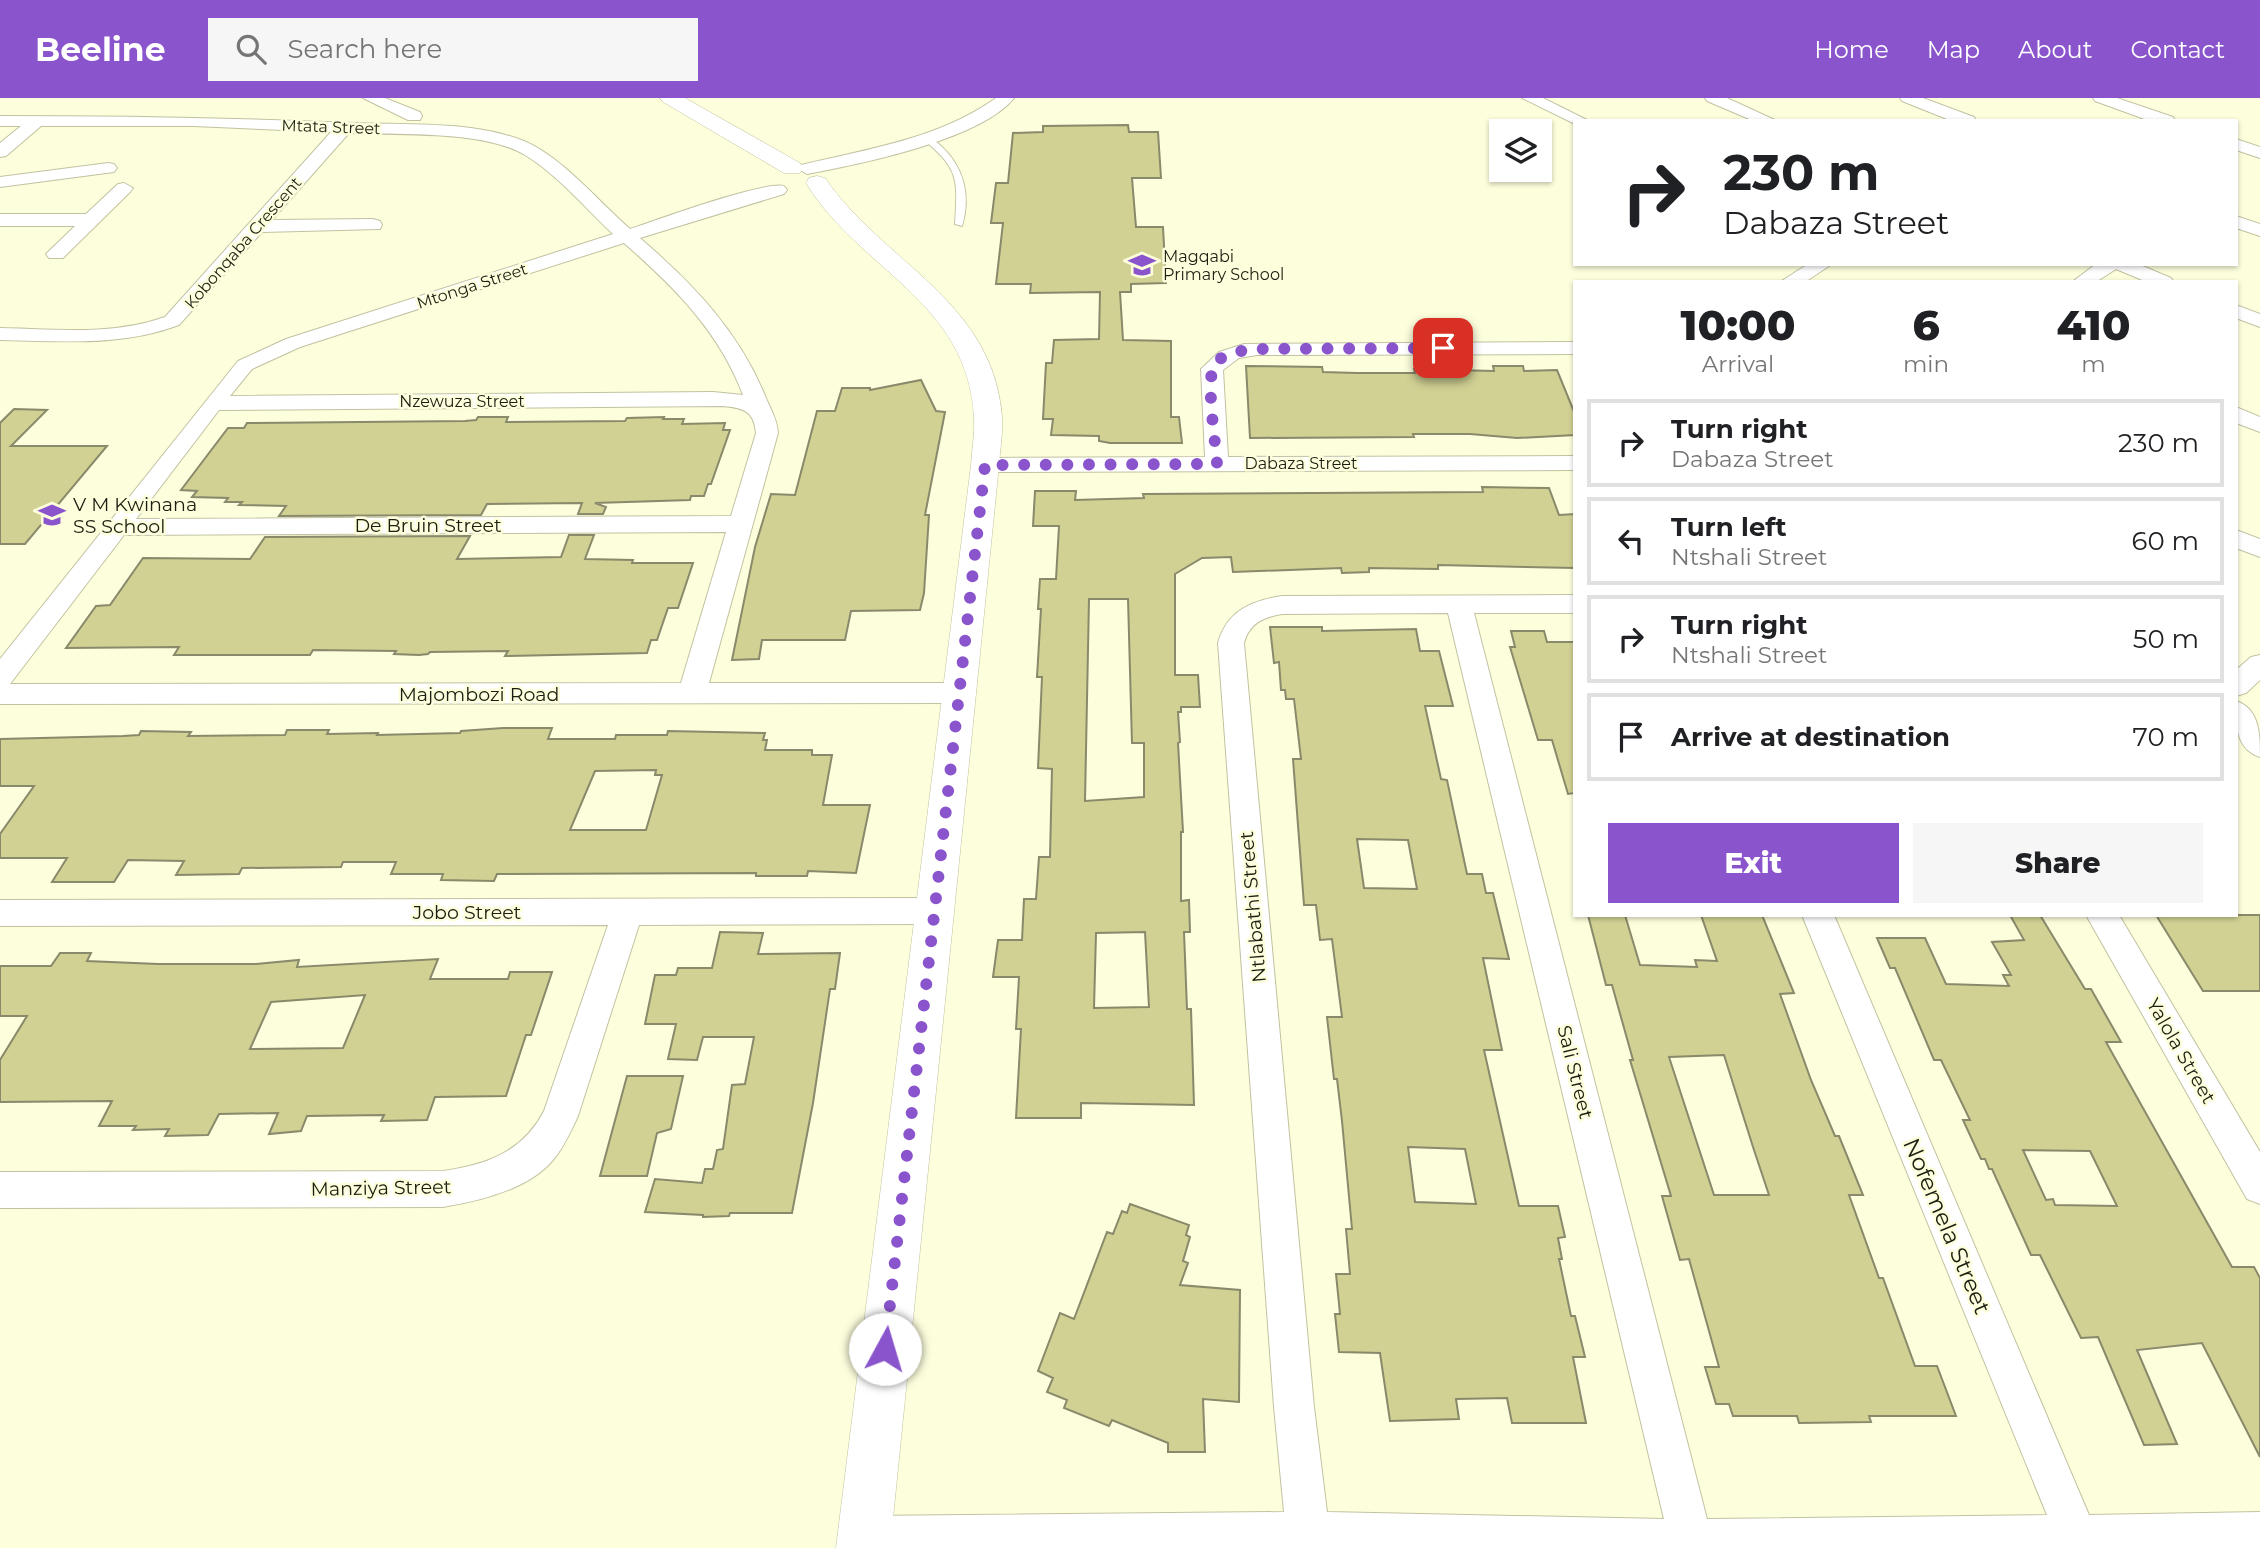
<!DOCTYPE html>
<style>
:root{--surface:#fff;--page:#f6f6f6;--text:#202124;--muted:#757577;--line:#e0e0e0;--accent:#8954cc}
body{margin:0;font-family:Montserrat,sans-serif;background:var(--page);color:var(--text);height:100vh;display:flex;flex-direction:column;font-size:26px;white-space:nowrap}
*{box-sizing:border-box;margin:0}
p{font-size:23px;color:var(--muted)}
.icon{flex:none;width:38px;height:38px;fill:none;stroke:currentColor;stroke-width:2;stroke-linecap:round;stroke-linejoin:round}
.map{position:relative;flex:1;overflow:hidden}
.details{position:absolute;left:1573px;top:182px;width:665px;height:637px;display:flex;flex-direction:column;background:var(--surface);border-radius:0px;box-shadow:0 2px 5px #0004}
.details>*{flex:none}
.hud{position:absolute;left:1573px;top:21px;width:665px;height:147px;border-radius:0px;box-shadow:0 2px 5px #0004;background:#fff;color:var(--text);overflow:hidden}
.fabs{position:absolute;left:1489px;top:21px;display:grid;gap:14px}
.fabs a{display:grid;place-items:center;width:63px;height:63px;border-radius:0px;background:var(--surface);box-shadow:0 2px 5px #0004;font-size:35px}
.pin{position:absolute;display:grid;place-items:center;width:60px;height:60px;color:#fff;margin:-30px;border-radius:14px;box-shadow:0 4px 10px #0006}
.me{position:absolute;width:77px;margin:-38px;rotate:6deg;stroke-linejoin:round;filter:drop-shadow(0 0 5px #0008)}
.turn{display:flex;align-items:center;gap:24px;height:147px;padding:0 35px;font-size:32px}
.turn .icon{width:91px;height:91px;stroke-width:2.5}
.turn b{display:block;font-size:49px;line-height:60px}
.eta{display:flex;justify-content:space-evenly;align-items:center;height:119px;text-align:center}
.eta b{font-size:42px;font-weight:800;line-height:49px}
.primary-button{display:flex;gap:14px;margin-top:auto;padding:14px 35px}
.primary-button a{flex:1;height:80px;border-radius:0px;background:var(--accent);color:#fff;font-size:28px;font-weight:800;line-height:80px;text-align:center}
.primary-button a+a{background:var(--page);color:var(--text)}
ul{padding:0;list-style:none}
li{display:flex;align-items:center;gap:21px;height:88px;margin:0 14px 10px;padding:0 21px;border:4px solid var(--line);border-radius:0px}
li div{flex:1}
li b{display:block;font-size:26px}
li em{font-style:normal}
header{display:flex;align-items:center;gap:42px;box-sizing:border-box;height:98px;padding:0 35px;background:var(--accent);color:#fff}
header strong{font-size:33px}
nav{display:flex;gap:38px;margin-inline-start:auto;font-size:24px}
.search{width:490px;height:63px;background:var(--page);display:flex;align-items:center;gap:18px;box-sizing:border-box;padding:0 24px;border-radius:0px;color:var(--muted);font-size:26px}
.map>svg:first-child{display:block}
.building{fill:#d1d194;stroke:#89896b;stroke-width:2;fill-rule:evenodd}
.lines{fill:none;stroke-linecap:round;stroke-linejoin:round}
.service-casing{stroke:#c2c2a2;stroke-width:2}
.minor-casing{stroke:#c2c2a2;stroke-width:2}
.tertiary-casing{stroke:#c2c2a2;stroke-width:1}
.service{fill:#fff;fill-rule:evenodd}
.minor{fill:#fff;fill-rule:evenodd}
.tertiary{fill:#fff;fill-rule:evenodd}
.route{stroke:#8954cc;stroke-width:12;stroke-dasharray:0 21.6}
.labels{text-anchor:middle;dominant-baseline:central;stroke-width:5;stroke-linejoin:round;paint-order:stroke}
.far-street-label{font-size:16px;fill:#1d1d11;stroke:#fdfedc}
.far-poi-label{font-size:16px;fill:#1d1d11;stroke:#fdfedc;text-anchor:start}
.poi-label{font-size:19px;fill:#1d1d11;stroke:#fdfedc;text-anchor:start}
.street-label{font-size:19px;fill:#1d1d11;stroke:#fdfedc}
.near-street-label{font-size:23px;fill:#1d1d11;stroke:#fdfedc}
</style>
<header>
<strong>Beeline</strong>
<div class="search"><svg class="icon" aria-label="search" viewBox="0 0 24 24"><circle cx="10" cy="10" r="6"/><path d="M15 15l6 6"/></svg>Search here</div>
<nav><a>Home</a><a>Map</a><a>About</a><a>Contact</a></nav>
</header>
<div class="map">
<svg width="2260" height="1450" viewBox="0 0 2260 1450">
<rect width="100%" height="100%" fill="#fdfedc"/>
<!-- building -->
<path class="building" d="M 1128,27 L 1129,34 L 1158,34 L 1161,80 L 1132,80 L 1136,129 L 1163,129 L 1166,185 L 1131,186 L 1131,194 L 1120,194 L 1123,242 L 1171,243 L 1171,319 L 1179,319 L 1182,345 L 1110,345 L 1099,343 L 1099,338 L 1051,337 L 1053,321 L 1043,321 L 1046,265 L 1052,265 L 1054,242 L 1099,241 L 1100,194 L 1030,195 L 1031,186 L 996,186 L 1003,125 L 991,125 L 996,85 L 1008,85 L 1013,35 L 1043,34 L 1043,28 Z
M 1246,268 L 1322,269 L 1323,274 L 1357,275 L 1415,275 L 1414,271 L 1494,273 L 1493,268 L 1523,268 L 1524,273 L 1557,272 L 1575,316 L 1575,337 L 1517,340 L 1470,336 L 1413,336 L 1414,339 L 1250,340 Z
M 921,282 L 936,313 L 945,314 L 925,417 L 929,417 L 924,495 L 920,512 L 851,513 L 845,542 L 762,542 L 759,561 L 732,562 L 755,449 L 771,396 L 795,397 L 817,313 L 835,313 L 842,290 L 870,290 L 870,292 Z
M 14,311 L 47,312 L 11,348 L 107,348 L 25,446 L 0,446 L 0,325 Z
M 478,319 L 508,319 L 506,324 L 625,323 L 627,320 L 664,319 L 663,321 L 684,321 L 682,326 L 725,325 L 723,332 L 730,332 L 711,386 L 708,386 L 704,398 L 691,398 L 690,402 L 595,405 L 606,409 L 603,416 L 578,416 L 582,405 L 487,406 L 481,417 L 279,418 L 286,408 L 239,407 L 242,404 L 225,404 L 228,400 L 192,399 L 197,393 L 181,392 L 228,330 L 244,330 L 247,325 L 465,323 L 476,322 Z
M 1482,389 L 1549,390 L 1559,417 L 1575,416 L 1575,470 L 1438,467 L 1438,471 L 1369,470 L 1369,474 L 1342,475 L 1341,470 L 1233,474 L 1231,459 L 1202,460 L 1175,476 L 1175,577 L 1198,577 L 1200,609 L 1181,609 L 1181,614 L 1178,614 L 1180,644 L 1178,645 L 1183,734 L 1181,734 L 1181,803 L 1189,802 L 1190,834 L 1184,834 L 1187,911 L 1191,911 L 1194,1007 L 1081,1005 L 1081,1020 L 1016,1020 L 1021,931 L 1016,931 L 1019,879 L 993,879 L 998,842 L 1022,842 L 1024,801 L 1036,801 L 1039,759 L 1050,759 L 1052,671 L 1038,670 L 1042,579 L 1037,579 L 1041,511 L 1038,511 L 1040,481 L 1056,481 L 1059,428 L 1033,428 L 1035,393 L 1076,393 L 1075,402 L 1144,400 L 1143,396 L 1483,394 ZM 1089,501 L 1128,501 L 1132,645 L 1144,645 L 1144,699 L 1085,703 ZM 1145,834 L 1149,909 L 1094,910 L 1096,835 Z
M 569,437 L 594,437 L 585,461 L 633,462 L 632,465 L 693,465 L 678,510 L 668,510 L 657,542 L 651,542 L 647,555 L 505,558 L 508,553 L 430,554 L 428,556 L 419,557 L 394,556 L 396,553 L 313,552 L 310,557 L 174,557 L 179,549 L 66,550 L 96,508 L 110,507 L 143,460 L 250,461 L 265,439 L 470,438 L 457,461 L 561,459 Z
M 1270,529 L 1322,529 L 1322,533 L 1416,531 L 1420,553 L 1439,553 L 1453,608 L 1425,608 L 1441,681 L 1447,682 L 1467,776 L 1482,776 L 1486,795 L 1493,795 L 1509,861 L 1483,860 L 1502,952 L 1484,952 L 1519,1108 L 1558,1108 L 1565,1139 L 1558,1140 L 1562,1161 L 1559,1161 L 1571,1218 L 1575,1218 L 1585,1259 L 1573,1259 L 1586,1325 L 1512,1325 L 1507,1300 L 1456,1301 L 1459,1321 L 1390,1323 L 1380,1255 L 1339,1254 L 1335,1216 L 1340,1216 L 1336,1176 L 1350,1176 L 1346,1131 L 1352,1131 L 1342,1023 L 1337,981 L 1334,981 L 1327,919 L 1342,919 L 1332,841 L 1320,842 L 1316,807 L 1304,807 L 1293,661 L 1301,661 L 1294,601 L 1286,601 L 1285,592 L 1281,592 L 1279,564 L 1274,565 ZM 1357,741 L 1408,742 L 1417,791 L 1364,790 ZM 1408,1049 L 1465,1051 L 1476,1106 L 1415,1104 Z
M 1511,533 L 1544,533 L 1547,544 L 1575,544 L 1575,695 L 1568,696 L 1552,642 L 1538,642 L 1510,549 L 1515,549 Z
M 503,630 L 552,630 L 548,641 L 615,641 L 616,637 L 667,637 L 668,633 L 765,635 L 763,642 L 767,642 L 765,652 L 812,652 L 812,657 L 832,657 L 823,707 L 870,707 L 856,775 L 808,773 L 807,778 L 756,778 L 756,775 L 497,776 L 494,783 L 441,782 L 443,776 L 391,776 L 396,764 L 343,764 L 341,769 L 242,770 L 239,776 L 176,777 L 184,763 L 128,762 L 114,784 L 52,784 L 67,760 L 0,760 L 0,736 L 34,688 L 0,688 L 0,641 L 123,638 L 139,637 L 141,633 L 191,634 L 188,638 L 285,637 L 287,632 L 329,632 L 327,636 L 378,635 L 377,637 L 460,635 L 461,633 ZM 656,672 L 655,677 L 662,677 L 646,732 L 570,732 L 595,673 Z
M 1588,817 L 1625,817 L 1640,867 L 1697,869 L 1695,862 L 1717,863 L 1701,817 L 1762,817 L 1794,895 L 1780,896 L 1811,982 L 1835,1038 L 1839,1038 L 1863,1097 L 1849,1097 L 1879,1180 L 1883,1180 L 1915,1268 L 1937,1268 L 1956,1318 L 1869,1318 L 1871,1324 L 1799,1325 L 1797,1318 L 1733,1318 L 1729,1306 L 1716,1306 L 1705,1269 L 1719,1269 L 1689,1161 L 1680,1162 L 1662,1098 L 1671,1098 L 1630,962 L 1633,962 L 1612,887 L 1606,887 ZM 1724,957 L 1753,1049 L 1769,1097 L 1714,1097 L 1669,959 Z
M 2010,817 L 2040,817 L 2085,891 L 2091,891 L 2121,944 L 2106,944 L 2232,1169 L 2254,1169 L 2260,1180 L 2260,1359 L 2202,1245 L 2137,1252 L 2177,1346 L 2144,1347 L 2098,1239 L 2081,1240 L 2040,1157 L 2031,1157 L 1992,1071 L 1989,1071 L 1985,1061 L 1981,1061 L 1963,1022 L 1970,1022 L 1941,962 L 1934,962 L 1895,870 L 1890,870 L 1877,840 L 1925,840 L 1946,886 L 2009,888 L 2003,877 L 2011,877 L 1992,844 L 2024,842 ZM 2023,1052 L 2090,1053 L 2117,1108 L 2055,1107 L 2053,1101 L 2046,1102 Z
M 2156,817 L 2260,817 L 2260,893 L 2203,893 Z
M 720,834 L 763,835 L 758,856 L 840,855 L 835,891 L 830,891 L 813,1005 L 792,1115 L 730,1115 L 729,1118 L 703,1119 L 703,1117 L 645,1114 L 655,1081 L 702,1085 L 705,1071 L 713,1071 L 717,1052 L 723,1051 L 732,987 L 745,986 L 754,939 L 703,939 L 697,962 L 668,961 L 676,926 L 645,926 L 655,877 L 676,877 L 678,870 L 712,870 Z
M 60,855 L 91,855 L 87,863 L 158,866 L 256,866 L 299,862 L 297,869 L 438,861 L 430,881 L 508,881 L 510,874 L 552,874 L 531,937 L 526,937 L 506,998 L 435,999 L 427,1022 L 381,1023 L 384,1017 L 307,1018 L 301,1033 L 269,1036 L 278,1015 L 219,1016 L 208,1037 L 165,1038 L 169,1031 L 133,1032 L 136,1028 L 99,1028 L 112,1003 L 0,1004 L 0,962 L 27,918 L 0,918 L 0,868 L 51,868 ZM 365,897 L 343,950 L 250,951 L 271,904 Z
M 627,978 L 683,978 L 671,1031 L 657,1035 L 647,1078 L 600,1078 Z
M 1130,1106 L 1189,1127 L 1186,1137 L 1190,1139 L 1183,1163 L 1188,1165 L 1180,1187 L 1240,1192 L 1239,1304 L 1203,1301 L 1205,1354 L 1168,1354 L 1168,1345 L 1112,1322 L 1109,1328 L 1064,1310 L 1067,1302 L 1047,1294 L 1053,1280 L 1038,1273 L 1060,1215 L 1074,1221 L 1107,1134 L 1113,1136 L 1122,1113 L 1127,1115 Z"/>
<g class="lines">
<defs>
<path id="service" d="M 923,37 C 931,37 935,43 941,48 C 964,69 971,98 962,128 L 955,126 C 958,81 959,71 923,41 Z"/>
<path id="minor" d="M 363,0 L 385,0 L 420,14 L 422,18 L 420,22 L 408,22 Z
M 996,0 L 1014,0 C 980,42 860,66 807,76 L 798,71 L 801,67 C 867,51 939,41 996,0 Z
M 1522,0 L 1543,0 L 1589,23 L 1575,23 L 1575,26 Z
M 1705,0 L 1727,0 L 1777,23 L 1754,23 L 1707,3 Z
M 1900,0 L 1923,0 L 1974,19 L 1976,23 L 1952,23 L 1902,3 Z
M 2093,0 L 2117,0 L 2173,19 L 2175,23 L 2150,23 L 2095,3 Z
M 0,18 C 119,18 237,20 356,25 C 410,27 473,23 524,43 C 562,59 598,103 630,131 C 657,122 763,83 784,88 L 787,92 L 784,96 L 640,140 C 693,186 739,233 766,300 C 771,312 777,321 778,335 L 709,585 L 958,585 L 968,588 L 972,595 L 968,602 L 958,605 L 0,606 L 0,561 L 238,263 L 286,241 L 613,136 C 585,110 558,77 525,57 C 484,32 397,37 349,35 L 272,122 L 373,121 L 380,123 L 382,127 L 380,131 L 262,134 L 179,227 C 121,249 61,243 0,242 L 0,230 C 55,231 112,238 165,219 L 331,34 L 194,28 L 41,28 L 6,58 L 0,59 L 0,45 L 21,28 L 0,28 ZM 624,145 C 674,189 719,233 743,297 L 713,294 L 230,298 L 252,271 L 300,249 ZM 723,308 C 744,310 754,313 756,335 L 731,418 L 136,421 L 219,312 ZM 726,434 L 681,585 L 10,586 L 124,437 Z
M 2236,41 L 2260,49 L 2260,60 L 2236,52 Z
M 108,65 L 114,66 L 117,70 L 114,74 L 0,89 L 0,79 Z
M 124,85 L 133,90 L 130,94 L 63,160 L 49,160 L 46,156 L 75,128 L 0,128 L 0,116 L 86,116 L 118,86 Z
M 2236,118 L 2260,126 L 2260,138 L 2236,130 Z
M 1808,166 L 1832,166 L 1805,184 L 1780,184 Z
M 2096,166 L 2138,166 L 2171,180 L 2174,184 L 2147,184 L 2116,171 L 2096,184 L 2072,184 Z
M 2236,207 L 2260,216 L 2260,229 L 2236,220 Z
M 1575,244 L 1575,256 L 1257,257 L 1239,260 L 1223,272 L 1228,359 L 1575,358 L 1575,372 L 985,374 L 977,372 L 973,367 L 977,362 L 985,360 L 1205,359 L 1201,271 L 1219,254 L 1244,246 Z
M 2236,309 L 2260,319 L 2260,334 L 2236,325 Z
M 2236,432 L 2260,441 L 2260,459 L 2236,450 Z
M 1575,497 L 1575,515 L 1474,515 L 1707,1421 L 2047,1417 L 1802,817 L 1834,817 L 2089,1417 L 2260,1414 L 2260,1450 L 847,1450 L 842,1440 L 849,1425 L 864,1418 L 1284,1414 L 1274,1309 L 1218,545 C 1227,513 1251,503 1282,498 ZM 1448,515 L 1664,1421 L 1327,1414 L 1314,1309 L 1244,545 C 1249,526 1263,519 1282,516 Z
M 2260,557 L 2260,582 L 2246,595 L 2236,598 L 2236,572 L 2251,559 Z
M 2236,603 C 2260,611 2260,637 2260,659 C 2235,651 2236,625 2236,603 Z
M 933,800 L 944,804 L 949,813 L 944,822 L 933,826 L 639,827 L 578,1018 C 571,1033 564,1049 553,1062 C 529,1091 480,1103 443,1109 L 0,1110 L 0,1074 L 443,1073 C 486,1067 523,1054 544,1013 L 608,827 L 0,828 L 0,802 Z
M 2086,817 L 2119,817 L 2260,1054 L 2260,1106 L 2247,1101 Z"/>
<path id="tertiary" d="M 660,0 L 685,0 L 800,65 L 803,70 L 800,75 L 784,75 L 663,4 Z
M 817,78 L 825,80 C 883,165 993,202 1002,319 C 1003,335 1000,351 999,367 L 890,1450 L 836,1450 L 971,367 C 972,351 975,335 974,319 C 968,203 859,172 806,85 L 809,80 Z"/>
</defs>
<!-- service casing -->
<use href="#service" class="service-casing"/>
<!-- minor casing -->
<use href="#minor" class="minor-casing"/>
<!-- tertiary casing -->
<use href="#tertiary" class="tertiary-casing"/>
<!-- service -->
<use href="#service" class="service"/>
<!-- minor -->
<use href="#minor" class="minor"/>
<!-- tertiary -->
<use href="#tertiary" class="tertiary"/>
</g>
<g class="lines">
<!-- route -->
<path class="route" d="M 885,1251 L 985,367 L 1217,366 C 1216,346 1204,276 1216,264 C 1227,254 1244,252 1257,251 L 1443,250"/>
</g>
<!-- icons -->
<defs>
<symbol id="school-bare" viewBox="-9 -9 18 18"><path d="M0-5L7-2L0 1L-7-2ZM-4 1L0 2.5L4 1V4Q0 6-4 4Z" fill="#8954cc" stroke="#fdfedc" stroke-width="2.5" paint-order="stroke"/></symbol>
</defs>
<g fill-rule="evenodd">
<use href="#school-bare" x="1123" y="148" width="38" height="38"/>
<use href="#school-bare" x="33" y="398" width="38" height="38"/>
</g>
<g class="labels">
<!-- far-street labels -->
<g class="far-street-label">
<text transform="translate(331 29) rotate(2)">Mtata Street</text>
<text transform="translate(243 145) rotate(-49)">Kobonqaba Crescent</text>
<text transform="translate(472 188) rotate(-18)">Mtonga Street</text>
<text x="462" y="303">Nzewuza Street</text>
<text x="1301" y="365">Dabaza Street</text>
</g>
<!-- far-poi labels -->
<g class="far-poi-label">
<text x="1163" y="158">Magqabi<tspan x="1163" dy="18">Primary School</tspan></text>
</g>
<!-- poi labels -->
<g class="poi-label">
<text x="73" y="406">V M Kwinana<tspan x="73" dy="22">SS School</tspan></text>
</g>
<!-- street labels -->
<g class="street-label">
<text x="428" y="427">De Bruin Street</text>
<text x="479" y="596">Majombozi Road</text>
<text transform="translate(1253 809) rotate(-95)">Ntlabathi Street</text>
<text x="467" y="814">Jobo Street</text>
<text transform="translate(2181 953) rotate(60)">Yalola Street</text>
<text transform="translate(1575 974) rotate(76)">Sali Street</text>
<text transform="translate(381 1090) rotate(-1)">Manziya Street</text>
</g>
<!-- near-street labels -->
<g class="near-street-label">
<text transform="translate(1947 1128) rotate(67)">Nofemela Street</text>
</g>
</g>
</svg>
<div class="fabs">
<a><svg class="icon" aria-label="layers" viewBox="0 0 24 24"><path d="M12 4l9 5-9 5-9-5zM3 14l9 5 9-5"/></svg></a>
</div>
<div class="pin" style="left:1443px;top:250px;background:#d93025"><svg class="icon" aria-label="arrive" viewBox="0 0 24 24"><path d="M6 21V4h12l-3 4 3 4H6"/></svg></div>
<svg class="me" style="left:885px;top:1251px" viewBox="-20 -20 40 40"><circle r="19" fill="#fff"/><path d="M0-13L10 11 0 6-10 11z" fill="#8954cc"/></svg>
<div class="hud">
<div class="turn"><svg class="icon" aria-label="right" viewBox="0 0 24 24"><path d="M7 20v-9h11M14 6l5 5-5 5"/></svg><div><b>230 m</b>Dabaza Street</div></div>
</div>
<section class="details">
<div class="eta">
<div><b>10:00</b><p>Arrival</p></div>
<div><b>6</b><p>min</p></div>
<div><b>410</b><p>m</p></div>
</div>
<ul>
<li><svg class="icon" aria-label="right" viewBox="0 0 24 24"><path d="M7 20v-9h11M14 6l5 5-5 5"/></svg><div><b>Turn right</b><p>Dabaza Street</p></div><em>230 m</em></li>
<li><svg class="icon" aria-label="left" viewBox="0 0 24 24"><path d="M17 20v-9H6M10 6l-5 5 5 5"/></svg><div><b>Turn left</b><p>Ntshali Street</p></div><em>60 m</em></li>
<li><svg class="icon" aria-label="right" viewBox="0 0 24 24"><path d="M7 20v-9h11M14 6l5 5-5 5"/></svg><div><b>Turn right</b><p>Ntshali Street</p></div><em>50 m</em></li>
<li><svg class="icon" aria-label="arrive" viewBox="0 0 24 24"><path d="M6 21V4h12l-3 4 3 4H6"/></svg><div><b>Arrive at destination</b></div><em>70 m</em></li>
</ul>
<div class="primary-button"><a>Exit</a><a>Share</a></div>
</section>
</div>
